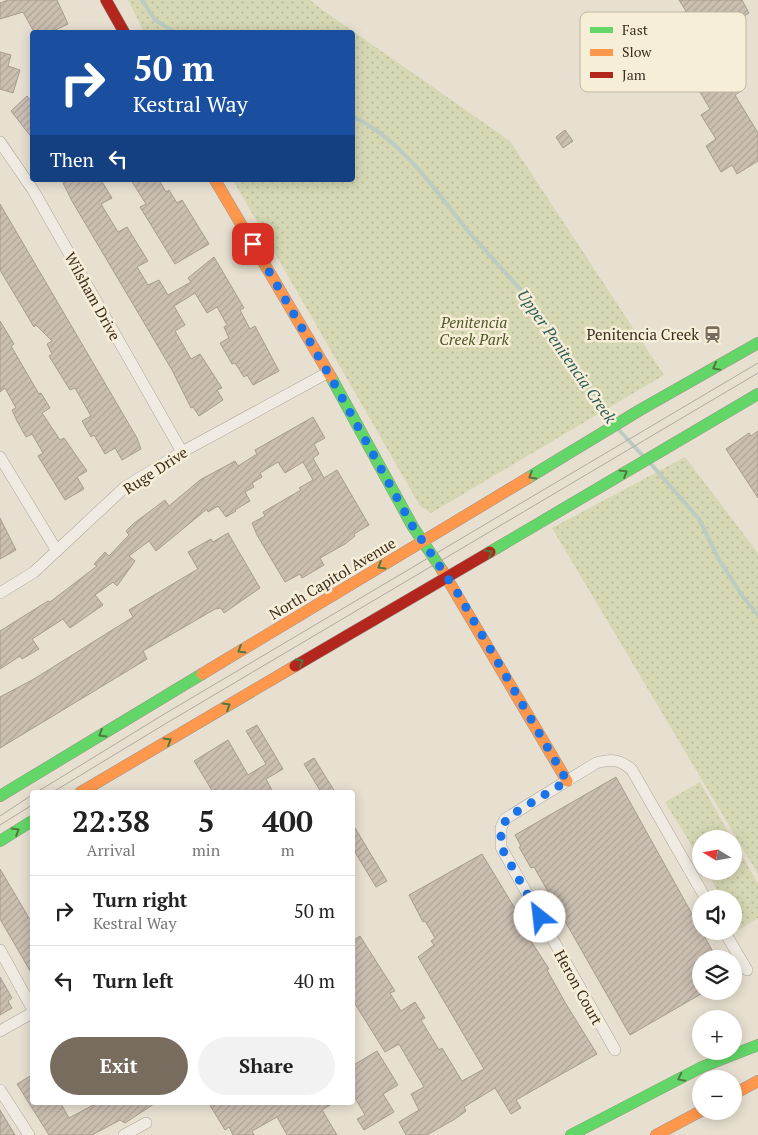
<!DOCTYPE html>
<meta charset="utf-8">
<style>
:root{--surface:#fff;--page:#f2f2f2;--text:#222;--muted:#767676;--line:#e0e0e0;--accent:#786c5e}
body{margin:0;font-family:"PT Serif",serif;background:var(--page);color:var(--text);height:100vh;display:flex;flex-direction:column;font-size:19px;white-space:nowrap}
*{box-sizing:border-box;margin:0}
p{font-size:16px;color:var(--muted)}
.icon{flex:none;width:28px;height:28px;fill:none;stroke:currentColor;stroke-width:2;stroke-linecap:round;stroke-linejoin:round}
.map{position:relative;flex:1;overflow:hidden}
.details{position:absolute;left:30px;top:790px;width:325px;height:315px;display:flex;flex-direction:column;background:var(--surface);border-radius:5px;box-shadow:0 2px 12px #0003}
.details>*{flex:none}
.top-card{position:absolute;left:30px;top:30px;width:325px;height:152px;border-radius:5px;box-shadow:0 2px 12px #0003;background:#1a4fa0;color:#fff;overflow:hidden}
.needle{width:32px;rotate:281deg}
.fabs{position:absolute;left:692px;top:830px;display:grid;gap:10px}
.fabs a{display:grid;place-items:center;width:50px;height:50px;border-radius:50%;background:var(--surface);box-shadow:0 2px 12px #0003;font-size:25px}
.pin{position:absolute;display:grid;place-items:center;width:42px;height:42px;color:#fff;margin:-21px;border-radius:10px;box-shadow:0 2px 8px #0006}
.me{position:absolute;width:55px;margin:-28px;rotate:331deg;stroke-linejoin:round;filter:drop-shadow(0 0 4px #0008)}
.turn{display:flex;align-items:center;gap:18px;height:105px;padding:0 20px;font-size:22px}
.turn .icon{width:65px;height:65px;stroke-width:2.5}
.turn b{display:block;font-size:35px;line-height:42px}
.then{display:flex;align-items:center;height:48px;padding:0 20px;background:#0003;gap:10px;font-size:19px}
.eta{display:flex;justify-content:space-evenly;align-items:center;height:85px;text-align:center}
.eta b{font-size:30px;font-weight:600;line-height:35px}
.button{display:flex;gap:10px;margin-top:auto;padding:10px 20px}
.button a{flex:1;height:58px;border-radius:30px;background:var(--accent);color:#fff;font-size:20px;font-weight:600;line-height:58px;text-align:center}
.button a+a{background:var(--page);color:var(--text)}
ul{padding:0;list-style:none}
li{display:flex;align-items:center;gap:15px;height:70px;padding:0 20px;border-top:1px solid var(--line)}
li div{flex:1}
li b{display:block;font-size:19px}
li em{font-style:normal}
.map>svg:first-child{display:block}
.park{fill:url(#park-dots)}
.lines{fill:none;stroke-linecap:round;stroke-linejoin:round}
.stream{stroke:#bcccc2;stroke-width:4}
.building{fill:url(#building-hatch);stroke:#a89c90}
.street-casing{stroke:#ada599;stroke-width:12}
.fast-casing{stroke:#9c958a;stroke-width:12}
.slow-casing{stroke:#9c958a;stroke-width:12}
.jam-casing{stroke:#9c958a;stroke-width:12}
.street{stroke:#efebe3;stroke-width:11}
.fast{stroke:#63d668;stroke-width:11}
.slow{stroke:#ff974d;stroke-width:11}
.jam{stroke:#b3261e;stroke-width:11}
.tram{stroke:#afaaa2;stroke-width:1}
.oneway{stroke:#4e7a40}
.route{stroke:#1a73e8;stroke-width:9;stroke-dasharray:0 16.2}
.labels{text-anchor:middle;dominant-baseline:central;stroke-width:5;stroke-linejoin:round;paint-order:stroke}
.street-label{font-size:15px;fill:#3d2e20;stroke:#f7eed8}
.park-label{font-size:15px;font-style:italic;fill:#4d5a26;stroke:#f7eed8}
.poi-label{font-size:15px;fill:#3d2e20;stroke:#f7eed8;text-anchor:end}
.water-label{font-size:16px;font-style:italic;fill:#2f5d5a;stroke:#f7eed8}
.key{fill:#f7eed8;stroke:#bfb4a1;stroke-width:1}
.key-label{font-size:14px;fill:#3d2e20}
</style>
<div class="map">
<svg width="758" height="1135" viewBox="0 0 758 1135">
<defs>
<pattern id="park-dots" width="8" height="8" patternUnits="userSpaceOnUse" patternTransform="scale(1.25)"><rect width="8" height="8" fill="#d6d7b3"/><path d="M2 2h.1M6 6h.1" fill="none" stroke="#b9b99a" stroke-width="1.8" stroke-linecap="round"/></pattern>
<pattern id="building-hatch" width="6" height="6" patternUnits="userSpaceOnUse" patternTransform="scale(1.25)"><rect width="6" height="6" fill="#cbbfb2"/><path d="M-1 1l2-2M0 6l6-6M5 7l2-2" fill="none" stroke="#afa499"/></pattern>
</defs>
<rect width="100%" height="100%" fill="#e7e0d1"/>
<!-- park -->
<path class="park" d="M 128,0 L 311,0 L 314,4 L 510,141 L 664,375 L 431,513 L 420,506 L 233,180 L 352,180 L 352,32 L 144,32 Z
M 685,457 L 758,553 L 758,874 L 552,528 Z
M 700,782 L 732,839 L 701,839 L 701,861 L 665,802 Z
M 734,841 L 758,884 L 758,918 L 739,930 L 734,920 L 734,899 L 722,899 L 707,871 L 734,871 Z"/>
<g class="lines">
<!-- stream -->
<path class="stream" d="M 142,0 L 155,20 L 174,32
M 352,116 C 402,140 434,188 467,230 C 489,256 514,280 535,307 C 563,343 586,383 612,420
M 619,430 L 643,456
M 651,464 L 699,519 L 718,558 L 743,597 L 758,615"/>
</g>
<!-- building -->
<path class="building" d="M 8,0 L 57,0 L 68,24 L 51,32 L 34,32 L 23,12 L 0,19 L 0,3 Z
M 679,0 L 742,0 L 749,13 L 712,36 L 744,89 L 735,95 L 758,133 L 758,161 L 737,174 L 732,165 L 721,172 L 706,146 L 716,139 L 701,115 L 710,109 L 696,85 L 685,91 L 659,46 L 631,63 L 626,54 L 664,32 L 660,26 L 686,11 Z
M 0,52 L 11,55 L 8,66 L 20,70 L 13,93 L 0,89 Z
M 27,96 L 32,102 L 32,138 L 11,111 Z
M 565,130 L 573,141 L 563,148 L 556,137 Z
M 69,180 L 101,180 L 112,198 L 101,204 L 118,232 L 127,227 L 148,261 L 137,267 L 148,285 L 159,280 L 168,295 L 191,282 L 188,278 L 214,257 L 244,308 L 240,310 L 250,329 L 255,326 L 279,371 L 253,385 L 247,375 L 244,377 L 235,363 L 232,364 L 220,343 L 229,338 L 224,327 L 227,325 L 217,307 L 207,313 L 195,293 L 174,306 L 185,325 L 175,331 L 191,359 L 200,354 L 222,388 L 217,390 L 223,400 L 199,416 L 193,407 L 191,408 L 172,370 L 72,201 L 63,183 Z
M 131,180 L 159,180 L 166,192 L 169,190 L 177,203 L 182,200 L 209,244 L 175,264 L 140,207 L 146,204 Z
M 0,204 L 137,438 L 141,449 L 122,460 L 115,448 L 105,454 L 94,435 L 91,437 L 82,421 L 91,416 L 75,388 L 70,390 L 49,356 L 52,354 L 47,344 L 52,341 L 36,325 L 34,327 L 0,270 Z
M 0,321 L 14,344 L 11,346 L 39,394 L 41,393 L 50,408 L 42,413 L 60,440 L 64,438 L 87,471 L 77,477 L 84,489 L 65,500 L 38,456 L 43,453 L 32,434 L 26,437 L 17,421 L 12,410 L 16,408 L 5,388 L 0,392 Z
M 313,417 L 325,438 L 314,444 L 319,454 L 313,458 L 324,478 L 337,470 L 369,525 L 354,534 L 355,536 L 345,544 L 320,558 L 324,565 L 302,578 L 300,574 L 285,582 L 257,535 L 252,523 L 265,516 L 263,512 L 301,490 L 299,488 L 313,480 L 303,462 L 285,473 L 278,462 L 260,473 L 262,477 L 252,483 L 254,487 L 245,492 L 250,501 L 235,510 L 236,511 L 226,517 L 218,506 L 208,512 L 207,509 L 156,551 L 149,541 L 129,556 L 135,561 L 117,586 L 113,582 L 95,595 L 103,605 L 70,628 L 63,619 L 32,639 L 39,649 L 22,659 L 20,656 L 0,669 L 0,631 L 48,601 L 50,602 L 97,566 L 94,564 L 105,552 L 109,556 L 129,535 L 126,531 L 133,524 L 165,500 L 169,506 L 200,480 L 235,461 L 238,466 L 257,454 L 255,450 Z
M 758,431 L 758,498 L 726,449 L 749,433 L 751,436 Z
M 0,518 L 16,550 L 0,559 Z
M 228,533 L 260,588 L 224,613 L 221,608 L 215,609 L 143,651 L 147,659 L 0,748 L 0,697 L 34,679 L 133,617 L 129,610 L 198,569 L 188,552 L 211,539 L 213,542 Z
M 257,725 L 283,769 L 266,779 L 273,792 L 213,792 L 194,761 L 228,740 L 248,775 L 266,764 L 246,731 Z
M 314,758 L 335,792 L 321,792 L 304,764 Z
M 616,777 L 717,959 L 701,959 L 701,994 L 630,1035 L 534,867 L 531,868 L 519,847 L 521,846 L 515,835 Z
M 352,823 L 387,881 L 376,887 L 352,847 Z
M 482,854 L 528,930 L 525,932 L 549,969 L 547,970 L 566,1004 L 597,1054 L 516,1100 L 521,1108 L 511,1114 L 495,1088 L 464,1107 L 466,1111 L 455,1119 L 427,1135 L 406,1135 L 399,1122 L 419,1110 L 411,1094 L 424,1087 L 399,1044 L 385,1052 L 352,999 L 352,941 L 360,936 L 395,991 L 390,993 L 401,1011 L 415,1002 L 425,1018 L 421,1020 L 439,1050 L 442,1048 L 462,1081 L 484,1069 L 418,957 L 434,945 L 431,941 L 435,938 L 425,921 L 423,922 L 409,895 Z
M 0,869 L 32,923 L 32,974 L 0,919 Z
M 0,977 L 12,998 L 8,1001 L 12,1008 L 0,1015 Z
M 377,1051 L 398,1085 L 383,1094 L 394,1112 L 364,1130 L 357,1119 L 365,1115 L 352,1093 L 352,1066 Z
M 32,1075 L 32,1102 L 60,1102 L 69,1118 L 99,1102 L 157,1102 L 125,1123 L 120,1120 L 92,1135 L 49,1135 L 17,1084 Z
M 208,1102 L 335,1102 L 322,1110 L 337,1135 L 287,1135 L 277,1117 L 252,1131 L 254,1135 L 233,1135 L 229,1127 L 225,1130 Z
M 0,1110 L 15,1135 L 0,1135 Z"/>
<g class="lines">
<defs>
<path id="street" d="M 0,142 L 33,190 L 182,452
M 0,457 L 57,551
M 0,593 L 34,572 L 125,487 L 182,452 L 327,373
M 724,931 L 747,970
M 0,950 L 32,1008
M 0,1031 L 32,1013
M 615,1050 L 501,847 L 501,828 L 505,819 L 596,763 C 611,759 620,759 632,770 L 706,899
M 0,1090 L 29,1135
M 124,1135 L 146,1123"/>
<path id="fast" d="M 331,377 L 413,527 L 442,570
M 528,478 L 640,410 L 758,343
M 490,552 L 758,394
M 0,796 L 202,674
M 0,841 L 32,821
M 571,1135 L 702,1067 L 758,1045"/>
<path id="slow" d="M 215,180 L 331,377
M 442,570 L 567,781
M 202,674 L 528,478
M 81,792 L 295,666
M 734,1094 L 758,1081
M 656,1135 L 701,1111"/>
<path id="jam" d="M 106,0 L 124,32
M 295,666 L 490,552"/>
</defs>
<!-- street casing -->
<use href="#street" class="street-casing"/>
<!-- fast casing -->
<use href="#fast" class="fast-casing"/>
<!-- slow casing -->
<use href="#slow" class="slow-casing"/>
<!-- jam casing -->
<use href="#jam" class="jam-casing"/>
<!-- street -->
<use href="#street" class="street"/>
<!-- fast -->
<use href="#fast" class="fast"/>
<!-- slow -->
<use href="#slow" class="slow"/>
<!-- jam -->
<use href="#jam" class="jam"/>
<!-- tram -->
<path class="tram" d="M 37,792 L 161,716 L 758,363
M 53,792 L 165,724 L 758,373
M 0,816 L 32,795
M 0,825 L 32,805"/>
</g>
<!-- one-way arrows -->
<defs><path id="oneway-chevron" d="M-2-3.5L2.5 0L-2 3.5" fill="none" stroke-width="1.6" stroke-linecap="round" stroke-linejoin="round" transform="scale(1.25)"/></defs>
<g class="oneway">
<use href="#oneway-chevron" transform="translate(716 367) rotate(151)"/>
<use href="#oneway-chevron" transform="translate(624 473) rotate(-31)"/>
<use href="#oneway-chevron" transform="translate(532 476) rotate(149)"/>
<use href="#oneway-chevron" transform="translate(489 553) rotate(-30)"/>
<use href="#oneway-chevron" transform="translate(381 566) rotate(149)"/>
<use href="#oneway-chevron" transform="translate(241 650) rotate(149)"/>
<use href="#oneway-chevron" transform="translate(300 662) rotate(-30)"/>
<use href="#oneway-chevron" transform="translate(227 706) rotate(-31)"/>
<use href="#oneway-chevron" transform="translate(102 734) rotate(149)"/>
<use href="#oneway-chevron" transform="translate(168 741) rotate(-30)"/>
<use href="#oneway-chevron" transform="translate(16 831) rotate(-31)"/>
<use href="#oneway-chevron" transform="translate(681 1078) rotate(154)"/>
</g>
<g class="lines">
<!-- route -->
<path class="route" d="M 253,244 L 335,385 L 413,527 L 457,592 L 567,781 L 508,817 L 501,828 L 501,847 L 540,917"/>
</g>
<!-- icons -->
<defs>
<symbol id="station-bare" viewBox="-9 -9 18 18"><path d="M-3-6H3Q5-6 5-4V2Q5 4 3 4L4.5 6H3L1.5 4h-3L-3 6H-4.5L-3 4Q-5 4-5 2V-4Q-5-6-3-6ZM-3.5-4v3h7v-3ZM-3.5 1v1.5H-2V1ZM2 1v1.5H3.5V1Z" fill="#786c5e" stroke="#f7eed8" stroke-width="2.5" paint-order="stroke"/></symbol>
</defs>
<g fill-rule="evenodd">
<use href="#station-bare" x="700" y="322" width="25" height="25"/>
</g>
<g class="labels">
<!-- street labels -->
<g class="street-label">
<text transform="translate(93 296) rotate(61)">Wilsham Drive</text>
<text transform="translate(155 470) rotate(-33)">Ruge Drive</text>
<text transform="translate(332 578) rotate(-31)">North Capitol Avenue</text>
<text transform="translate(579 987) rotate(61)">Heron Court</text>
</g>
<!-- park labels -->
<g class="park-label">
<text x="474" y="322">Penitencia<tspan x="474" dy="17">Creek Park</tspan></text>
</g>
<!-- poi labels -->
<g class="poi-label">
<text x="699" y="334">Penitencia Creek</text>
</g>
<!-- water labels -->
<g class="water-label">
<text transform="translate(567 356) rotate(55)">Upper Penitencia Creek</text>
</g>
</g>
<!-- legend -->
<rect x="580" y="12" width="166" height="80" rx="8" class="key"/>
<rect x="590" y="27" width="23" height="6" fill="#63d668"/>
<rect x="590" y="49" width="23" height="7" fill="#ff974d"/>
<rect x="590" y="72" width="23" height="6" fill="#b3261e"/>
<g class="key-label">
<text x="622" y="35">Fast</text>
<text x="622" y="57">Slow</text>
<text x="622" y="80">Jam</text>
</g>
</svg>
<div class="fabs">
<a><svg class="needle" viewBox="-14 -14 28 28"><path d="M0-13l5 13h-10z" fill="#e53935"/><path d="M0 13l5-13h-10z" fill="#767676"/></svg></a>
<a><svg class="icon" aria-label="sound" viewBox="0 0 24 24"><path d="M4 9h4l5-4v14l-5-4H4zM17 9q2 3 0 6"/></svg></a>
<a><svg class="icon" aria-label="layers" viewBox="0 0 24 24"><path d="M12 4l9 5-9 5-9-5zM3 14l9 5 9-5"/></svg></a>
<a>+</a>
<a>−</a>
</div>
<div class="pin" style="left:253px;top:244px;background:#d93025"><svg class="icon" aria-label="arrive" viewBox="0 0 24 24"><path d="M6 21V4h12l-3 4 3 4H6"/></svg></div>
<svg class="me" style="left:540px;top:917px" viewBox="-20 -20 40 40"><circle r="19" fill="#fff"/><path d="M0-13L10 11 0 6-10 11z" fill="#1a73e8"/></svg>
<div class="top-card">
<div class="turn"><svg class="icon" aria-label="right" viewBox="0 0 24 24"><path d="M7 20v-9h11M14 6l5 5-5 5"/></svg><div><b>50 m</b>Kestral Way</div></div>
<div class="then">Then<svg class="icon" aria-label="left" viewBox="0 0 24 24"><path d="M17 20v-9H6M10 6l-5 5 5 5"/></svg></div>
</div>
<section class="details">
<div class="eta">
<div><b>22:38</b><p>Arrival</p></div>
<div><b>5</b><p>min</p></div>
<div><b>400</b><p>m</p></div>
</div>
<ul>
<li><svg class="icon" aria-label="right" viewBox="0 0 24 24"><path d="M7 20v-9h11M14 6l5 5-5 5"/></svg><div><b>Turn right</b><p>Kestral Way</p></div><em>50 m</em></li>
<li><svg class="icon" aria-label="left" viewBox="0 0 24 24"><path d="M17 20v-9H6M10 6l-5 5 5 5"/></svg><div><b>Turn left</b></div><em>40 m</em></li>
</ul>
<div class="button"><a>Exit</a><a>Share</a></div>
</section>
</div>
